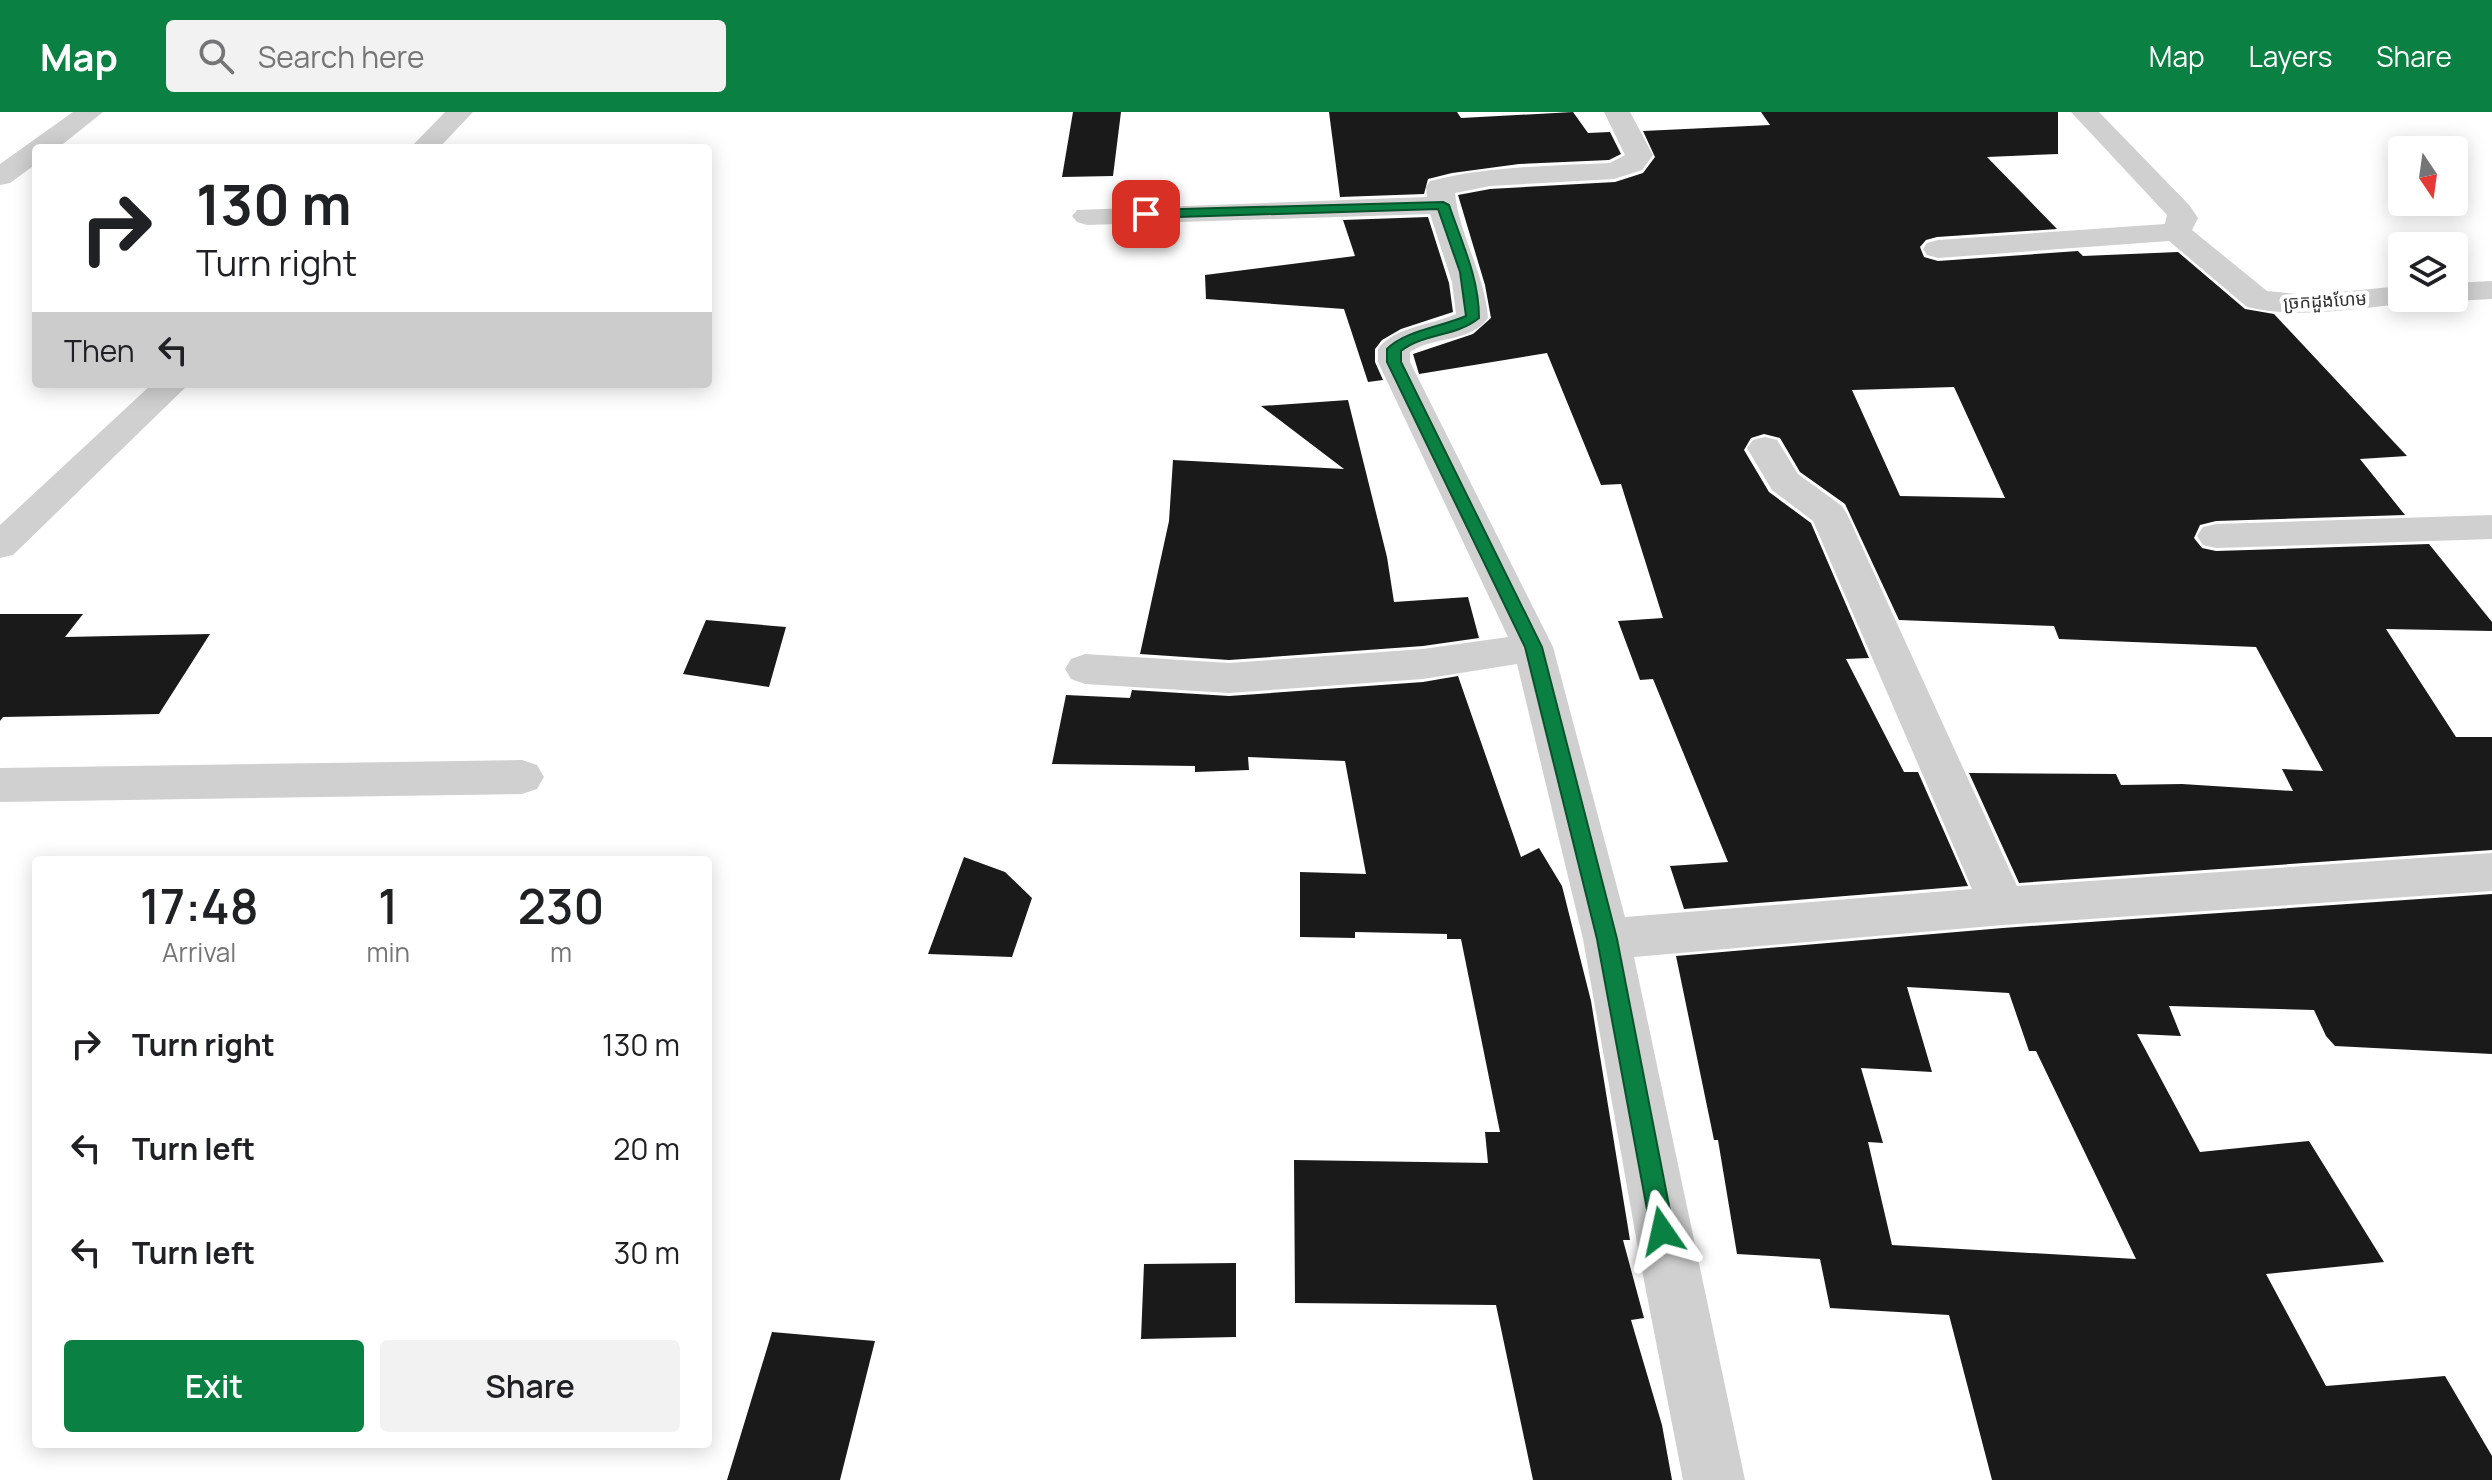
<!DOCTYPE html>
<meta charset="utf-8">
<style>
:root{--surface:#fff;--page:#f2f2f2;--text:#202124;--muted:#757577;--accent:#0b8043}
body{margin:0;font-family:Manrope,"Noto Sans Khmer",sans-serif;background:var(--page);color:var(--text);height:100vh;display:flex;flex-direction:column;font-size:30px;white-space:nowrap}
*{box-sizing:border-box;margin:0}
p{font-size:26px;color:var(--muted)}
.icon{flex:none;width:44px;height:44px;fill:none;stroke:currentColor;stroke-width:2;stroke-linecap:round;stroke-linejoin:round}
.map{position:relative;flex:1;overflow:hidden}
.sheet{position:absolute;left:32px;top:744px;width:680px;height:592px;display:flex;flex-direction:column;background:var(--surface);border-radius:8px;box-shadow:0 4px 20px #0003}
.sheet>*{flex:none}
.hud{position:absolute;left:32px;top:32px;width:680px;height:244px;border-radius:8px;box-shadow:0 4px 20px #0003;background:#fff;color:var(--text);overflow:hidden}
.needle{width:52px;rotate:167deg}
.controls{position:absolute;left:2388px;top:24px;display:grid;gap:16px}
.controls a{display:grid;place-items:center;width:80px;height:80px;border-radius:8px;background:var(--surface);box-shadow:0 4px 20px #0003;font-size:40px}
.pin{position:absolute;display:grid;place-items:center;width:68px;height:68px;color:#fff;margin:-34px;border-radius:16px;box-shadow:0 4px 12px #0006}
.me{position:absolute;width:88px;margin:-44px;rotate:349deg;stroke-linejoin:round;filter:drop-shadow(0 0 6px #0008)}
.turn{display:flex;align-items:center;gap:28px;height:168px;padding:0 32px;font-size:36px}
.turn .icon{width:104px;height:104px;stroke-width:2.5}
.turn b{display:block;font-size:56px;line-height:68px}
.then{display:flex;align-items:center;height:76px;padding:0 32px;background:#0003;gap:16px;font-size:30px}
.eta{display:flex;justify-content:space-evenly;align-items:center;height:136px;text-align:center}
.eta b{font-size:48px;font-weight:600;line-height:56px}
.primary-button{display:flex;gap:16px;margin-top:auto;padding:16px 32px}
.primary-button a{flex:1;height:92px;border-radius:8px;background:var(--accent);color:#fff;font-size:32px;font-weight:600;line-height:92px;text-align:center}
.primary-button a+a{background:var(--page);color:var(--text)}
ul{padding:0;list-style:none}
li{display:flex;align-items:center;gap:24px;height:104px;padding:0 32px}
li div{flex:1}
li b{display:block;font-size:30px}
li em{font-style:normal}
header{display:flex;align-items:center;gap:48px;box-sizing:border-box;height:112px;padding:0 40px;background:var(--accent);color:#fff}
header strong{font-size:38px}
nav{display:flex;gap:44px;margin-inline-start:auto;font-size:28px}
.search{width:560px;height:72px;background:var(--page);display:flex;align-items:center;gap:20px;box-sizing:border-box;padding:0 28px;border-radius:8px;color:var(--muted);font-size:30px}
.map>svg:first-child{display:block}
.building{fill:#1a1a1a;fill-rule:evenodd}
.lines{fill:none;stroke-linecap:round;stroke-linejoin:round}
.minor{fill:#d0d0d0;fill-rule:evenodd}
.route{fill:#0b8043;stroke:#07532c;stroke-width:2}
.labels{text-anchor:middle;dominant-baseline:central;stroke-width:8;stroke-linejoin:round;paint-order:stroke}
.far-street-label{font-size:18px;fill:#333;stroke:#fff}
</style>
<header>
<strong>Map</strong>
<div class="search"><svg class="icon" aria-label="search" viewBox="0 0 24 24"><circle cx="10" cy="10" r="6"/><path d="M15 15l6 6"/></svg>Search here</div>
<nav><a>Map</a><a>Layers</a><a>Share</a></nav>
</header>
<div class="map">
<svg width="2492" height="1368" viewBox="0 0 2492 1368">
<rect width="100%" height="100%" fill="#fff"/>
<!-- building -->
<path class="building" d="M 1073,0 L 1121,0 L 1113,64 L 1062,65 Z
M 1329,0 L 1457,0 L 1461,6 L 1573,0 L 1588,21 L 1610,20 L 1621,42 L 1609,48 L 1519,52 L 1452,61 L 1428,67 L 1424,82 L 1340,85 Z
M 1761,0 L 2058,0 L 2058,42 L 1987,45 L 2057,117 L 1937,125 L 1926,128 L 1920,135 L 1924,145 L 1938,149 L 2078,139 L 2083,144 L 2178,140 L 2245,197 L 2274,202 L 2407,344 L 2360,347 L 2405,403 L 2216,409 L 2200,413 L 2194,426 L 2202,436 L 2216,439 L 2429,432 L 2492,510 L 2492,519 L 2386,517 L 2456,625 L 2492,625 L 2492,738 L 2019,771 L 1969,661 L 2116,662 L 2121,673 L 2182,672 L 2293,679 L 2282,657 L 2323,659 L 2256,535 L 2059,527 L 2054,514 L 1899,508 L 1845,392 L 1800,360 L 1780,326 L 1764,322 L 1751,326 L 1744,338 L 1769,380 L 1811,411 L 1869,546 L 1846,547 L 1904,660 L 1918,660 L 1968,774 L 1684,797 L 1670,754 L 1728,750 L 1653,567 L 1640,568 L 1618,509 L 1663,506 L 1621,372 L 1601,373 L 1547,241 L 1419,262 L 1413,242 L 1473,222 L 1491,206 L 1485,173 L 1458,83 L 1490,77 L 1615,70 L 1643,61 L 1655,45 L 1643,19 L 1770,13 ZM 1954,275 L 2005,386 L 1900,384 L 1852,278 Z
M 1428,105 L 1449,171 L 1453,200 L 1401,217 L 1382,228 L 1375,237 L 1375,250 L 1383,268 L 1368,270 L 1344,197 L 1206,187 L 1205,163 L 1355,144 L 1343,108 Z
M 1348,288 L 1387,445 L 1394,490 L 1468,485 L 1479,526 L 1423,534 L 1229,548 L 1140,542 L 1169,409 L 1173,348 L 1344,357 L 1261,294 Z
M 0,502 L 83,502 L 65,525 L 210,522 L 159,602 L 3,605 L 0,609 Z
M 706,508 L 786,515 L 769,575 L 683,562 Z
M 1458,564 L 1521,745 L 1539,736 L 1562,774 L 1591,889 L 1630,1128 L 1623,1128 L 1644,1206 L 1631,1208 L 1662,1313 L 1672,1368 L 1533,1368 L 1496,1193 L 1295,1191 L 1294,1048 L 1488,1051 L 1485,1020 L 1500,1020 L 1461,827 L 1447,827 L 1447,822 L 1355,820 L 1355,826 L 1300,825 L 1300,760 L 1366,762 L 1345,649 L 1248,645 L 1249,658 L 1195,660 L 1195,654 L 1052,652 L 1066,583 L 1130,586 L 1132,578 L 1229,584 L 1423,570 Z
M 964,745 L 1005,760 L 1032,786 L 1012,845 L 928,842 Z
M 2492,782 L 2492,942 L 2335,934 L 2326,924 L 2314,898 L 2169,894 L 2181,924 L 2137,922 L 2200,1040 L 2309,1029 L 2384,1150 L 2266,1162 L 2326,1274 L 2445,1264 L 2492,1344 L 2492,1368 L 1992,1368 L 1949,1203 L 1830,1196 L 1820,1147 L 1737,1142 L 1718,1028 L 1714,1028 L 1676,844 L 2003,816 ZM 1907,875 L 2009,881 L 2029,939 L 2036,939 L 2136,1147 L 1892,1133 L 1868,1030 L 1883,1031 L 1861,956 L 1932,960 Z
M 1236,1151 L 1236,1225 L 1141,1227 L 1144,1152 Z
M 772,1220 L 875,1229 L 840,1368 L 727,1368 Z"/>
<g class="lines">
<!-- minor -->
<path class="minor" d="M 73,0 L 103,0 L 58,36 L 36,36 L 36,52 L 10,71 L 0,73 L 0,52 Z
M 445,0 L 473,0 L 439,36 L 410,36 Z
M 1604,0 L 1630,0 L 1653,43 L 1642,58 L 1614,67 L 1490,74 L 1455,81 C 1459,123 1485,162 1488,206 C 1471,231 1433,224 1410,240 L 1410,250 L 1553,535 L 1625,805 L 1972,777 L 1813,409 L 1772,378 L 1747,336 L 1753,328 L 1765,325 L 1777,328 L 1798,362 L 1842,394 L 1847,402 L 2017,774 L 2492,741 L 2492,779 L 2003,813 L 1634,845 L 1745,1368 L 1683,1368 L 1640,1148 L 1583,827 L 1517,552 L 1423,567 L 1229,581 L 1085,572 L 1071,567 L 1065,557 L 1071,547 L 1085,542 L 1229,551 L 1423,537 L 1508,525 L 1378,250 L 1378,237 C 1392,216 1431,213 1456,202 L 1452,170 L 1430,102 L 1087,113 L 1077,110 L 1072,104 L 1077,98 L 1427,85 L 1426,75 L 1430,69 C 1489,54 1550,54 1610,51 L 1625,43 Z
M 2071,0 L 2099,0 L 2190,94 L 2198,106 L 2192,118 L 2267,179 L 2307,183 L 2402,174 L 2402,186 L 2416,186 L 2402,192 C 2351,197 2298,207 2247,195 L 2169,129 L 1938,146 L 1927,143 L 1923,137 L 1927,131 L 1938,128 L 2165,112 L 2167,103 Z
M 2492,169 L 2492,187 L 2454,189 L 2443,186 L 2454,186 L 2454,171 Z
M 152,272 L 189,272 L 13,443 L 0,446 L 0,413 Z
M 2492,403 L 2492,427 L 2216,436 L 2203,433 L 2197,424 L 2203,415 L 2216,412 Z
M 522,648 L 537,653 L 544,665 L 537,677 L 522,682 L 0,690 L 0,656 Z"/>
</g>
<!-- route -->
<path class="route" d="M 1443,90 L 1449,93 C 1462,131 1479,166 1479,206 C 1456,225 1423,221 1401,239 L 1401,250 L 1542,535 L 1617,827 L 1674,1119 L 1670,1127 L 1662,1130 L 1654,1127 L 1651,1119 L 1597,827 L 1525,535 L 1387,250 L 1387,237 C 1404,219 1441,215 1466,204 L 1460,160 L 1438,97 L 1146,106 L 1140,102 L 1146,98 Z"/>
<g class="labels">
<!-- far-street labels -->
<g class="far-street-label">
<text transform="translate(2325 188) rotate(-3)">ច្រកដួងហែម</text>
</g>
</g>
</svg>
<div class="controls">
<a><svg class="needle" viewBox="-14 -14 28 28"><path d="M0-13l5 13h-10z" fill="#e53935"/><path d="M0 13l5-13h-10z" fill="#757577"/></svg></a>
<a><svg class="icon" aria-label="layers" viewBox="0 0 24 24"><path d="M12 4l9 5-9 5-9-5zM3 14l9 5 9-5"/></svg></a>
</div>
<div class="pin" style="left:1146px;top:102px;background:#d93025"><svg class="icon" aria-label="arrive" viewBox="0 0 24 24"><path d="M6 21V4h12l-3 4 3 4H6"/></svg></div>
<svg class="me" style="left:1662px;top:1119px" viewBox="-20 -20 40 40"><path d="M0-17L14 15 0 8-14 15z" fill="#0b8043" stroke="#fff" stroke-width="4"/></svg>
<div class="hud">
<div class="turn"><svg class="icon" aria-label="right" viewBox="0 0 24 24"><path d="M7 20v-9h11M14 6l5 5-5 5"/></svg><div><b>130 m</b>Turn right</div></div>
<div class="then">Then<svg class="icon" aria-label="left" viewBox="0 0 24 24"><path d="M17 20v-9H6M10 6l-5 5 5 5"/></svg></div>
</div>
<section class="sheet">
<div class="eta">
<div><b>17:48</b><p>Arrival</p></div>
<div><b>1</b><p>min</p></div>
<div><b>230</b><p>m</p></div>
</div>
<ul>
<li><svg class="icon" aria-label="right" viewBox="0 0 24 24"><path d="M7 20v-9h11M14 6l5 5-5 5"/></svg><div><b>Turn right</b></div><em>130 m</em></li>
<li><svg class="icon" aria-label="left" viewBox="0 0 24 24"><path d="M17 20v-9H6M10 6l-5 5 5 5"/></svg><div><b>Turn left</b></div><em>20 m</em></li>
<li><svg class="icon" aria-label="left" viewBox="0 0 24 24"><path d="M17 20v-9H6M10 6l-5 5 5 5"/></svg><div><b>Turn left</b></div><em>30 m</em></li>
</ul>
<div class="primary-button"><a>Exit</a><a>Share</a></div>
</section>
</div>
